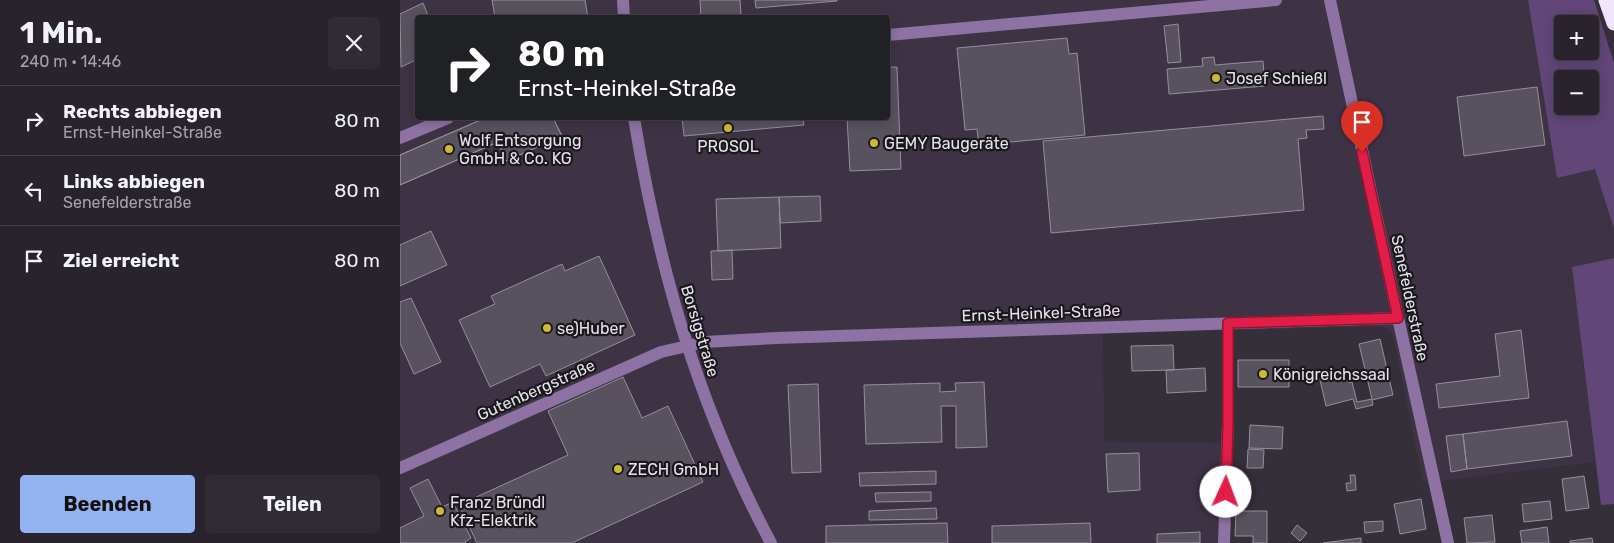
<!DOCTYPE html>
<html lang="de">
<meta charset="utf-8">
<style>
:root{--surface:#28232c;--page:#302b34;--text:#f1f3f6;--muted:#a5a4a9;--line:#444048;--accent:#95b2f1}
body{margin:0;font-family:Rubik,sans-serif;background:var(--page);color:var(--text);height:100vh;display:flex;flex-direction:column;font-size:19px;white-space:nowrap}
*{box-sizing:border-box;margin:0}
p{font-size:16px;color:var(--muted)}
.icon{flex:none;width:28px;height:28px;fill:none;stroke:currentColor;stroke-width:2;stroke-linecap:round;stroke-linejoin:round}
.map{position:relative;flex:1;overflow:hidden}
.panel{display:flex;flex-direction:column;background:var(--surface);width:400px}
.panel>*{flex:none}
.top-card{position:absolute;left:15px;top:15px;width:475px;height:105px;border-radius:5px;box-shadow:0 2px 12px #0003,0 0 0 1px var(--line);background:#202124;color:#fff;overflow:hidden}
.fabs{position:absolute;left:1154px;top:15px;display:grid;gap:10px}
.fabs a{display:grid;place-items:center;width:45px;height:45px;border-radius:5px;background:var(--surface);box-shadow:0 2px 12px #0003,0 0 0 1px var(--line);font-size:25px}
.pin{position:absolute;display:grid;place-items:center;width:42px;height:42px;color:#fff;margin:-51px -21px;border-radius:50% 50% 50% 0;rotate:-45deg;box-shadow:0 0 5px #0007}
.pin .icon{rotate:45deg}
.me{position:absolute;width:55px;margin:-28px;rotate:2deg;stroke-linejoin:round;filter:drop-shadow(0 0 4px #0008)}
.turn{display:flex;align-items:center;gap:18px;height:105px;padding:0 20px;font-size:22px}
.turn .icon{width:65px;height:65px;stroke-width:2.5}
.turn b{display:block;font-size:35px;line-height:42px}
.round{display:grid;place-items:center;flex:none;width:52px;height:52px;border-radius:5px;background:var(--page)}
.overview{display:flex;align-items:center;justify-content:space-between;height:85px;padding:0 20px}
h1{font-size:30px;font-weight:700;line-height:38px}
.action{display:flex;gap:10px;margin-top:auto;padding:10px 20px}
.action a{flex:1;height:58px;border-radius:5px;background:var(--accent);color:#111;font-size:20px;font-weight:700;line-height:58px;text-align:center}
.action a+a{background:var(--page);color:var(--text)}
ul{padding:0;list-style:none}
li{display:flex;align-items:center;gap:15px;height:70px;padding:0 20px;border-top:1px solid var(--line)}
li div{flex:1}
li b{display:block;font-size:19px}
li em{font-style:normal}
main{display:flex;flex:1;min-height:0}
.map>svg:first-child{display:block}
.built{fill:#3d3345;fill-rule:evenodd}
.green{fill:#614677;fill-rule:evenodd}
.building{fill:#58525e;stroke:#958e9c}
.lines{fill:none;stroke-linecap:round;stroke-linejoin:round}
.minor{stroke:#8d72a3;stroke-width:12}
.highway{stroke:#f1e5fd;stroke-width:15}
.route-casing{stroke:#92132f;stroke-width:12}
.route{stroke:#e11d48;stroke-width:9}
.poi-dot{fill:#cfb837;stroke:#1b181d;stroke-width:2}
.labels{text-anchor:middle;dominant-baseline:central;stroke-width:4.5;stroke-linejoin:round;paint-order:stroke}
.poi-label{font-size:16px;fill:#e6e2ea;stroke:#1b181d;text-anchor:start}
.street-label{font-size:16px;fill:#e6e2ea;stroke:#1b181d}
</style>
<main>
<section class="panel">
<div class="overview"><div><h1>1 Min.</h1><p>240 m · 14:46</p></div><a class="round"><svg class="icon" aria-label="close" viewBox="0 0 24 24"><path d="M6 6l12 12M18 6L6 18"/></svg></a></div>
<ul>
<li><svg class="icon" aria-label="right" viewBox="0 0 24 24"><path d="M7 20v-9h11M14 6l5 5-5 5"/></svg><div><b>Rechts abbiegen</b><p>Ernst-Heinkel-Straße</p></div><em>80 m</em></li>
<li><svg class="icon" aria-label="left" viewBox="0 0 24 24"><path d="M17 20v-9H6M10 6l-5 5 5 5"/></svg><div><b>Links abbiegen</b><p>Senefelderstraße</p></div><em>80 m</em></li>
<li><svg class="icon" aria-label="arrive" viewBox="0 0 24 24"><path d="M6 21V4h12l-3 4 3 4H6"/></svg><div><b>Ziel erreicht</b></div><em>80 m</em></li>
</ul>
<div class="action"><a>Beenden</a><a>Teilen</a></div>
</section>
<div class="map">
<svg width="1214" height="543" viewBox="0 0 1214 543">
<rect width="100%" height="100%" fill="#352f3a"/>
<!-- built -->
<path class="built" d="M 0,0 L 1128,0 L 1157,178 L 1195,169 L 1214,229 L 1214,258 L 1172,267 L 1195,462 L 1023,483 L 993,335 L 987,329 L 980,326 L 703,334 L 704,442 L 822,443 L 818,543 L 0,543 ZM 18,18 L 488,18 L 488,118 L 18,118 Z"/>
<!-- green -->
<path class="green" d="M 1128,0 L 1194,0 L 1214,63 L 1214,229 L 1195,169 L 1157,178 ZM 1162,24 L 1190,24 L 1190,51 L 1162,51 ZM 1162,79 L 1190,79 L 1190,106 L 1162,106 Z
M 1214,258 L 1214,504 L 1201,505 L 1172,267 Z"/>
<!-- building -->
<path class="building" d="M 92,0 L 185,0 L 188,18 L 95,18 Z
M 300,0 L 340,0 L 341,15 L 301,18 Z
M 355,0 L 437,0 L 437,1 L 356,8 Z
M 23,3 L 29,18 L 18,18 L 18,59 L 1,67 L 0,14 Z
M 778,24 L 781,62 L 768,63 L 764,26 Z
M 667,38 L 669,54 L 677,53 L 685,135 L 579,145 L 577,129 L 565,130 L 557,48 Z
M 814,57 L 815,65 L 863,61 L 865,86 L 769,94 L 767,69 L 803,66 L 802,58 Z
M 488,67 L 497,67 L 501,169 L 450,171 L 447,118 L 488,118 Z
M 1137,87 L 1145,145 L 1064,156 L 1057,97 Z
M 923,116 L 924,129 L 906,130 L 907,138 L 898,139 L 904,210 L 651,233 L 643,141 Z
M 85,118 L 153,118 L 162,136 L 106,161 L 98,142 L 0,185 L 0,155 Z
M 85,118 L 153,118 L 162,136 L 106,161 L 98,142 L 0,185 L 0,155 Z
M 282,118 L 403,118 L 404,125 L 284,136 Z
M 420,196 L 421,221 L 380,223 L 379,197 Z
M 379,197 L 381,248 L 318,251 L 316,199 Z
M 31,231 L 47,265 L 0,286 L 0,245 Z
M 332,250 L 333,279 L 312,280 L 311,251 Z
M 199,256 L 235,335 L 146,376 L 140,364 L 90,387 L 59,320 L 95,304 L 91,296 L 162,264 L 165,271 Z
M 11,298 L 41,362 L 14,374 L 0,343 L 0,302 Z
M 1121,330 L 1129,398 L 1039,408 L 1036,384 L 1100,376 L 1095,334 Z
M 980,339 L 993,395 L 972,400 L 973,405 L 956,409 L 953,399 L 926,406 L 919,376 L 945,369 L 949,383 L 952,382 L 957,402 L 972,399 L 959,344 Z
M 773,345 L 774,370 L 732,371 L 731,346 Z
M 838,360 L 889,360 L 889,387 L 838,387 Z
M 805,368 L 806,391 L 767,393 L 766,370 Z
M 223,377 L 242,418 L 268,406 L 303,482 L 172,543 L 77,543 L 59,505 L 168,455 L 148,411 Z
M 584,382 L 587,447 L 556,448 L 556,406 L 541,406 L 542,442 L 466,444 L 464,385 L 540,383 L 540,392 L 556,391 L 555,383 Z
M 418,384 L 421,472 L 392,473 L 388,385 Z
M 1167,421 L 1172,456 L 1067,469 L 1063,434 Z
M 850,425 L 883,427 L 882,449 L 849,448 Z
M 1063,434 L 1067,469 L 1051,472 L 1046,436 Z
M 848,449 L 864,450 L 863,468 L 847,468 Z
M 739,453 L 740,490 L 708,492 L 706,454 Z
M 536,471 L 536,484 L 460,486 L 459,473 Z
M 950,475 L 955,475 L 956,490 L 947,491 L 946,483 L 951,483 Z
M 1184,476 L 1189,508 L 1166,511 L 1162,479 Z
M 28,479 L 42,507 L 53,502 L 71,538 L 65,542 L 66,543 L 0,543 L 0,528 L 24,516 L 10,488 Z
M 531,492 L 531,501 L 476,502 L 475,493 Z
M 1021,499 L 1026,529 L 1000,534 L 994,504 Z
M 1150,501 L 1152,519 L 1124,522 L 1122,504 Z
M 536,508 L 537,519 L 469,520 L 469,511 Z
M 836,511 L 867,511 L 867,543 L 853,543 L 853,536 L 835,536 Z
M 1092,515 L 1095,542 L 1067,543 L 1064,518 Z
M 983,521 L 983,531 L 965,533 L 964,522 Z
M 547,523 L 548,543 L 426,543 L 426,526 Z
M 690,523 L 691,543 L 592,543 L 592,526 Z
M 897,525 L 907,533 L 900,541 L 891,533 Z
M 1147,527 L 1149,543 L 1122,543 L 1120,531 Z
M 800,532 L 800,543 L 757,543 L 757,534 Z
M 961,538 L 961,543 L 923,543 Z
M 1192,538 L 1193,543 L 1170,543 L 1170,541 Z"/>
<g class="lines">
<!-- minor -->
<path class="minor" d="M 223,0 L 224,18
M 930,0 L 998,318 L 1048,543
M 488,35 L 876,0
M 234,118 C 259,270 298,406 371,543
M 0,138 L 48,118
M 0,468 L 261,352 L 305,342 L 376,338 L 998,318
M 824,543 L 828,423 L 828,323"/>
<!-- highway -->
<path class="highway" d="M 1206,0 L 1214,23"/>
</g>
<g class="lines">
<defs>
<path id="route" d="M 826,492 L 828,423 L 828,323 L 998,318 L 962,152"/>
</defs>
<!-- route casing -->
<use href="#route" class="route-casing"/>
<!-- route -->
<use href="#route" class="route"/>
</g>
<!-- markers -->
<g class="poi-dot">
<circle cx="816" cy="78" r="5"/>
<circle cx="328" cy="128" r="5"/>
<circle cx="474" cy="143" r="5"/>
<circle cx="49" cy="149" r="5"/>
<circle cx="147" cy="328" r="5"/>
<circle cx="863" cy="374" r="5"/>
<circle cx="218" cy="469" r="5"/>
<circle cx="40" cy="511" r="5"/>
</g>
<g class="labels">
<!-- poi labels -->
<g class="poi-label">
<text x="826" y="78">Josef Schießl</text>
<text x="59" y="140">Wolf Entsorgung<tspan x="59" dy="18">GmbH &amp; Co. KG</tspan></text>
<text x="484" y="143">GEMY Baugeräte</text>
<text x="328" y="146" text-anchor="middle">PROSOL</text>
<text x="157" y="328">se)Huber</text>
<text x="873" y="374">Königreichssaal</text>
<text x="228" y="469">ZECH GmbH</text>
<text x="50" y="502">Franz Bründl<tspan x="50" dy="18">Kfz-Elektrik</tspan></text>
</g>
<!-- street labels -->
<g class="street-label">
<text transform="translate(1010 298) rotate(78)">Senefelderstraße</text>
<text transform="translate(641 313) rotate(-2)">Ernst-Heinkel-Straße</text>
<text transform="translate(300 331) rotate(73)">Borsigstraße</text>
<text transform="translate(136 390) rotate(-24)">Gutenbergstraße</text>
</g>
</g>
</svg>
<div class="fabs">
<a>+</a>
<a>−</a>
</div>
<div class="pin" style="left:962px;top:152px;background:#d93025"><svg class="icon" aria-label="arrive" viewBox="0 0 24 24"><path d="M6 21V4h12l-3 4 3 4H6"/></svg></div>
<svg class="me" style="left:826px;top:492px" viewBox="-20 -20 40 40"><circle r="19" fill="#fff"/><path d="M0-13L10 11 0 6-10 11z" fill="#e11d48"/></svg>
<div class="top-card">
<div class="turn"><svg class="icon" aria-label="right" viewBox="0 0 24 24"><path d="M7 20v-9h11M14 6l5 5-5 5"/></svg><div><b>80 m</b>Ernst-Heinkel-Straße</div></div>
</div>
</div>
</main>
